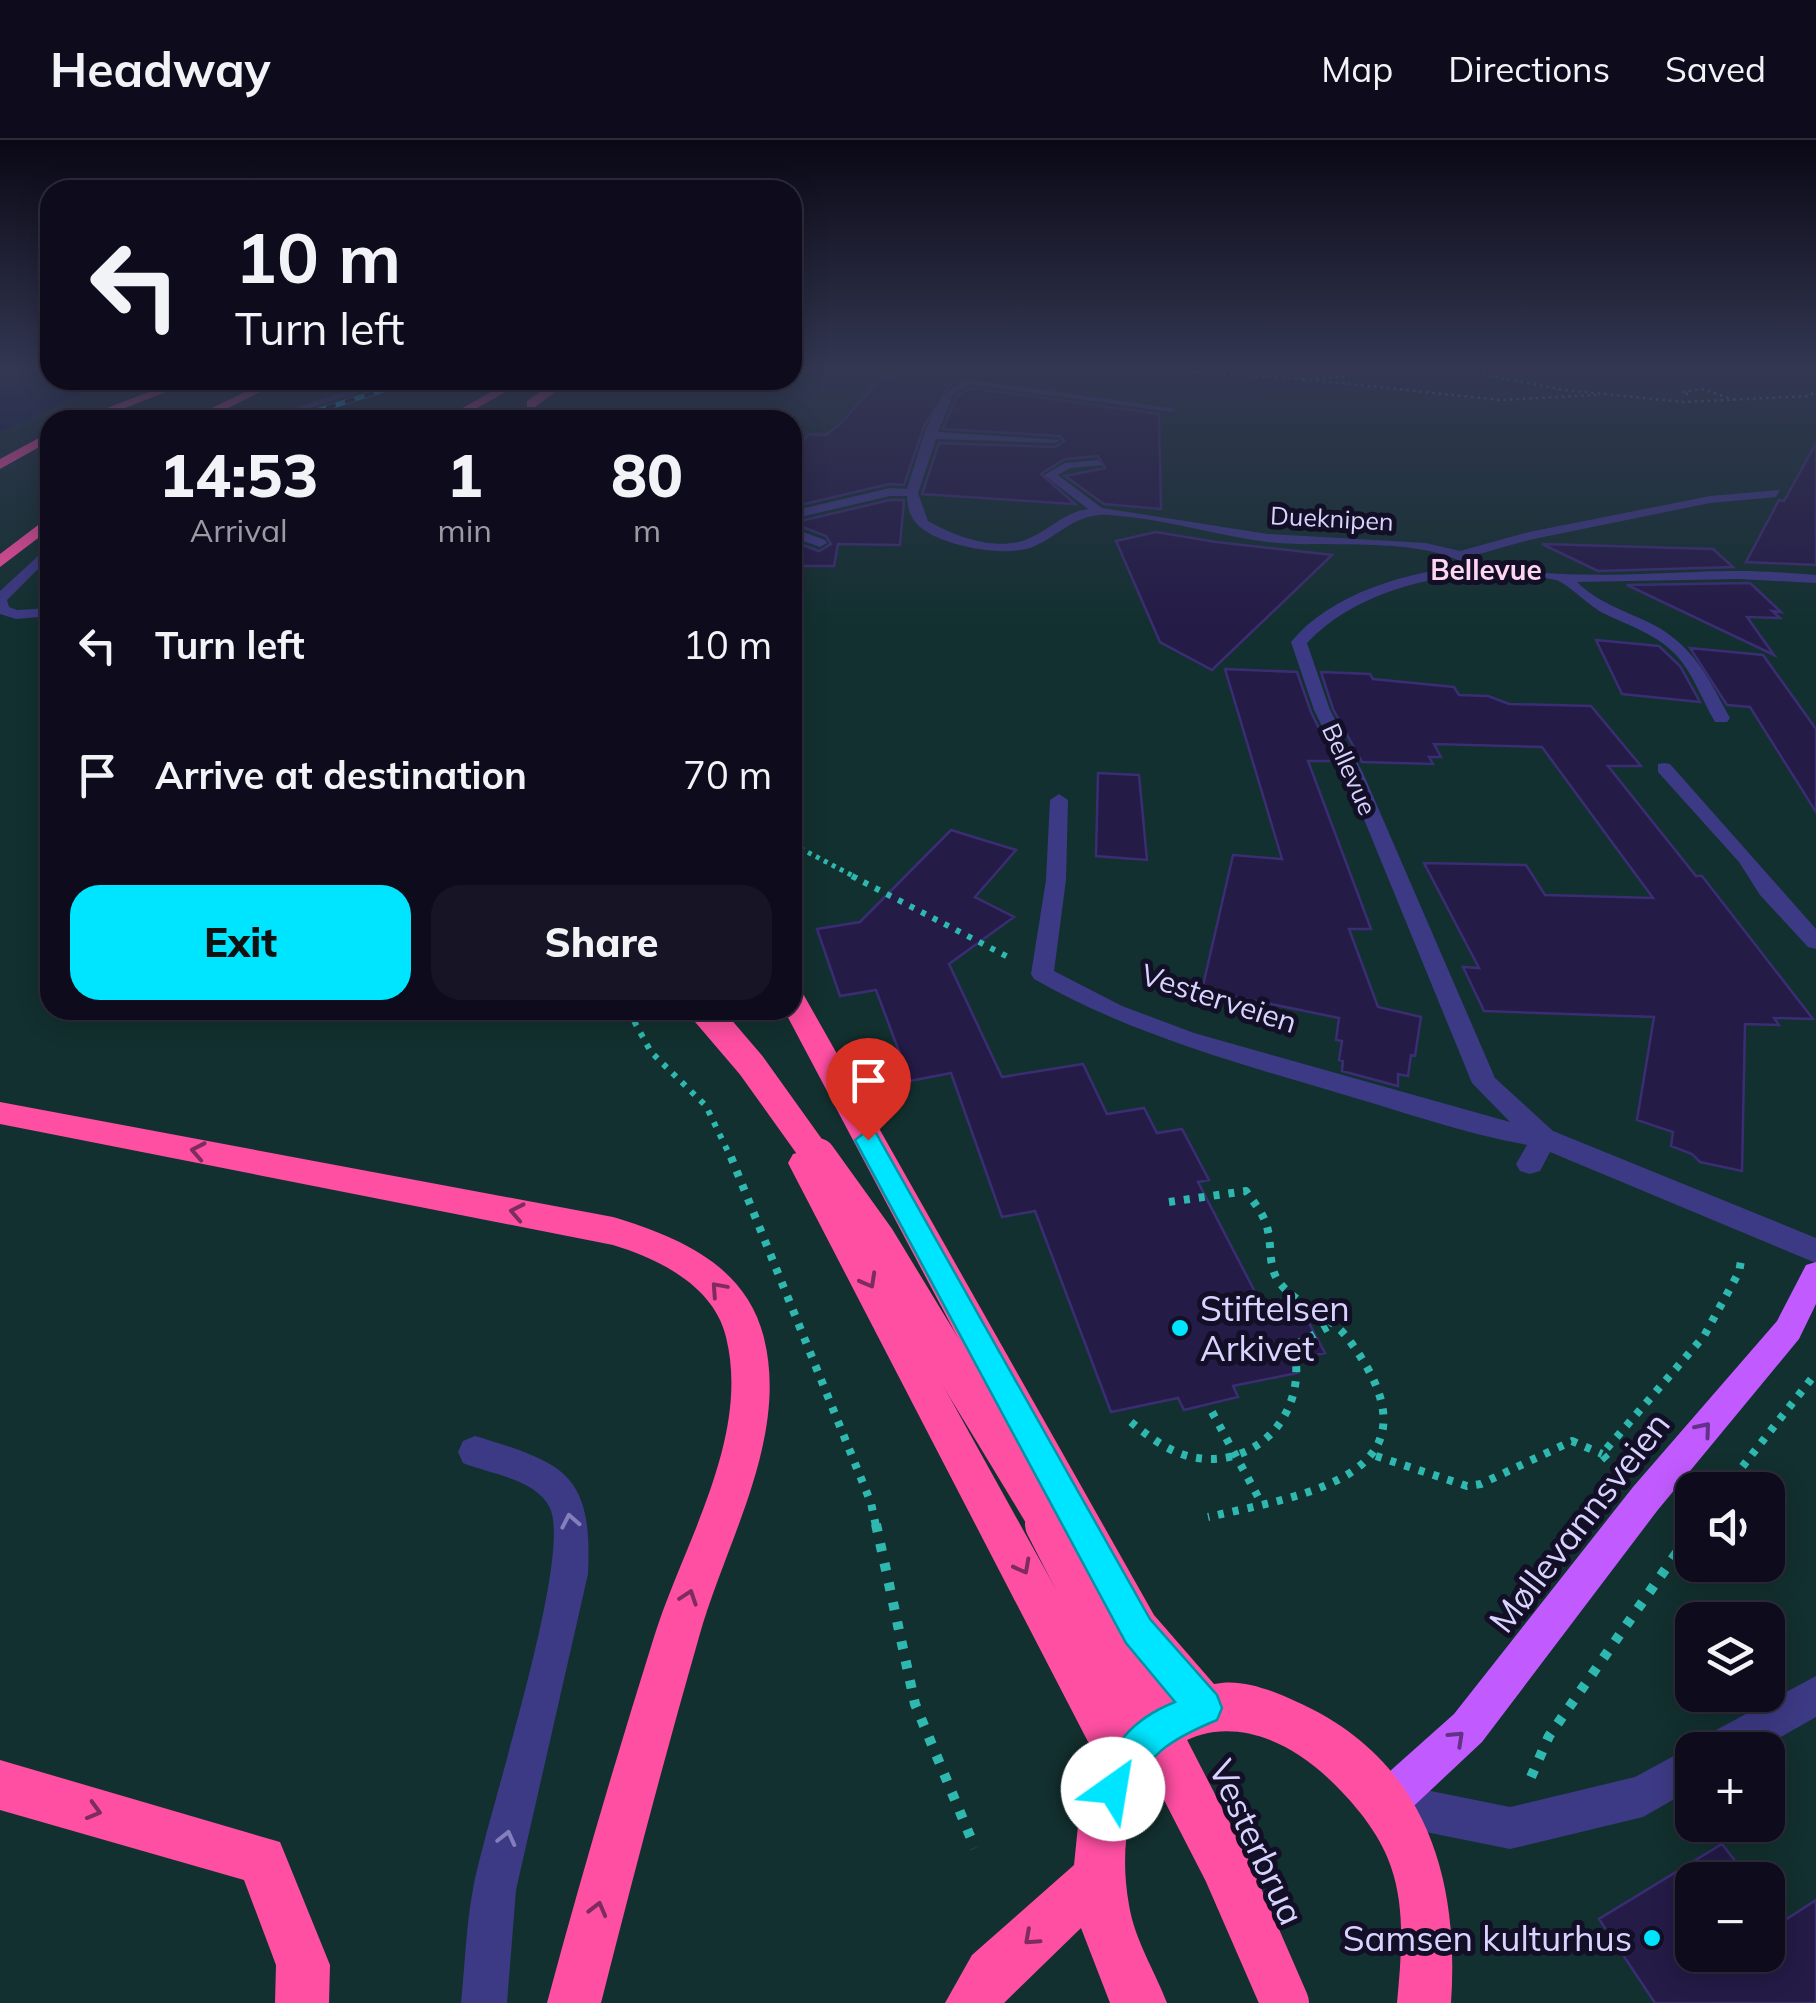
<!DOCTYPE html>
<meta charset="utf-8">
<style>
:root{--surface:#0e0b1c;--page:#171425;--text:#f1f3f6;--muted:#9b9ba3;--line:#2e2b3b;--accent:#00e5ff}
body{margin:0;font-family:Mulish,sans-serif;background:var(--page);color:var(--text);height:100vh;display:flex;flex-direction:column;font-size:38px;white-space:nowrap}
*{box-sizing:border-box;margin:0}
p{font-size:32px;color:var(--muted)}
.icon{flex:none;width:55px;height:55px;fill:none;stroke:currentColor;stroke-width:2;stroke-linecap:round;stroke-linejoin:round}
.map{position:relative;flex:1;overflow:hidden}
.panel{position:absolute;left:40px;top:270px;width:762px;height:610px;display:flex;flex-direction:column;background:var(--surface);border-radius:30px;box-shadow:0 5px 25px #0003,0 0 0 2px var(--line)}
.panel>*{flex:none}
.banner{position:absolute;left:40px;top:40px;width:762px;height:210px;border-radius:30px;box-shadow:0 5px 25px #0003,0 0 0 2px var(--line);background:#0e0b1c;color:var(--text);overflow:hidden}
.controls{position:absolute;left:1675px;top:1332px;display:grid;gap:20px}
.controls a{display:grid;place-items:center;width:110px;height:110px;border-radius:20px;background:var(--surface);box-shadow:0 5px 25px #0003,0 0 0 2px var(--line);font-size:50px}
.pin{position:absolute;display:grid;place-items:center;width:85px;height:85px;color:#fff;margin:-102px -42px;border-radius:50% 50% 50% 0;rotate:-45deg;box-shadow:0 0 10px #0007}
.pin .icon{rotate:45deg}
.me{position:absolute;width:110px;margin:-55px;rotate:32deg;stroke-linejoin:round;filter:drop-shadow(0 0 8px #0008)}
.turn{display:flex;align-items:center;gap:35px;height:210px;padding:0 30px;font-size:45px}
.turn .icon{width:130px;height:130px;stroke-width:2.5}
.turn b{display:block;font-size:70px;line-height:85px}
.eta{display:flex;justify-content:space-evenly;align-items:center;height:170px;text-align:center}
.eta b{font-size:60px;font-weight:800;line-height:70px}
.primary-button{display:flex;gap:20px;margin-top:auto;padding:20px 30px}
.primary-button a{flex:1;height:115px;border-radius:30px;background:var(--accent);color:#111;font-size:40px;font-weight:800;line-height:115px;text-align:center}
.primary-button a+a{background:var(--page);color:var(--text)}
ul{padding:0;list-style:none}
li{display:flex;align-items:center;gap:30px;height:130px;padding:0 30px}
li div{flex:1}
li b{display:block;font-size:38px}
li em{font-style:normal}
header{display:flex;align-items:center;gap:60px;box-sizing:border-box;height:140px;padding:0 50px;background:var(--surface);border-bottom:2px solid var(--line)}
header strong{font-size:48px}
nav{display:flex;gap:55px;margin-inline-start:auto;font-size:35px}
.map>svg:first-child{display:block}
.green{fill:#12302f;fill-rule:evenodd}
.water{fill:#0a1f44}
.building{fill:#241b47;stroke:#3b2d73;stroke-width:2.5}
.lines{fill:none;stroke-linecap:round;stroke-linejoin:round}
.highway-tunnel{stroke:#312d47;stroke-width:12;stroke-dasharray:12 6;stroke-linecap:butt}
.path-far4{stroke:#2fb8b0;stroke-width:2.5;stroke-dasharray:2.5 4;stroke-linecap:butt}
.path-far3{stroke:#2fb8b0;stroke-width:5;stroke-dasharray:4 5;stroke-linecap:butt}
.path-far2{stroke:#2fb8b0;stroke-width:6;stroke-dasharray:5 8;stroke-linecap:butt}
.path-far1{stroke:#2fb8b0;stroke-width:8;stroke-dasharray:6 9;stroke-linecap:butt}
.path{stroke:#2fb8b0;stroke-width:10;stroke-dasharray:8 12;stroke-linecap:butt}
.minor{fill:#3d3a85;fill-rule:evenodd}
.major{fill:#c25bff;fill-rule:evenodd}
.highway{fill:#ff4fa3;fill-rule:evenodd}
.rail-casing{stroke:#00e5ff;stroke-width:5}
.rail{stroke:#130f26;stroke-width:4;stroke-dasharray:10;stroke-linecap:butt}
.highway-bridge-far2{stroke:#ff4fa3;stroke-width:29}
.highway-bridge-far1{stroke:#ff4fa3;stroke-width:38}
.highway-bridge{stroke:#ff4fa3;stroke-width:48}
.oneway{stroke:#7d2c5e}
.oneway2{stroke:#623188}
.oneway3{stroke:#837fbc}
.route{fill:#00e5ff;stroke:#0095a6;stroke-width:2.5}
.poi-dot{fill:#00e5ff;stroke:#130f26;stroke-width:4}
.labels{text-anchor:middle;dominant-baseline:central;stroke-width:10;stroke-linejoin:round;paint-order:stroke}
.far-street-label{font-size:25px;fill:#d9d4ff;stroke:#130f26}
.far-neighbourhood-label{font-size:28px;font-weight:bold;fill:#ffd6f0;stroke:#130f26}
.street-label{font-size:30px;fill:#d9d4ff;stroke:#130f26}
.near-poi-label{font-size:35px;fill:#d9d4ff;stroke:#130f26;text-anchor:start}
.near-street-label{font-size:35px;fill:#d9d4ff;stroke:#130f26}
</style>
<header>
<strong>Headway</strong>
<nav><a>Map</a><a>Directions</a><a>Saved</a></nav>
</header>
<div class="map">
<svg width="1816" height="1863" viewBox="0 0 1816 1863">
<rect width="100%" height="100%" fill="#130f26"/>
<!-- green -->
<path class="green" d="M 793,227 L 1816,227 L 1816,1863 L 0,1863 L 0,286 L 70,255 L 121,240 L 792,240 ZM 50,280 L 792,280 L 792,870 L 50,870 ZM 1692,1350 L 1768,1350 L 1768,1425 L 1692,1425 ZM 1692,1480 L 1768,1480 L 1768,1555 L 1692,1555 ZM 1692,1610 L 1768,1610 L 1768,1685 L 1692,1685 ZM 1692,1740 L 1768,1740 L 1768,1815 L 1692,1815 Z"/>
<!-- water -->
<path class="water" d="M 0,227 L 50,227 L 50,240 L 133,240 L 84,253 L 0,292 Z
M 1448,227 L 1630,227 L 1540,245 Z"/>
<!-- building -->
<path class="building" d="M 900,227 L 953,227 L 944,245 L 950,245 L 924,286 L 904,345 L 889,344 L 792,367 L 792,315 L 809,294 L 826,295 L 841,283 L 882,237 L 893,238 Z
M 971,248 L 1159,274 L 1161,369 L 1104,364 L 1065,336 L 1105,328 L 1098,316 L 1065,319 L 1041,334 L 1075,364 L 922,354 L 939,303 L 1055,307 L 1064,301 L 1060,296 L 943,289 L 957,256 Z
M 1816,303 L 1816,425 L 1746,422 L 1779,360 L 1784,361 Z
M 890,360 L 904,360 L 900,405 L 838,404 L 834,426 L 792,426 L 792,401 L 819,411 L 831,404 L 826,396 L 792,383 Z
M 1156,392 L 1216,402 L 1332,415 L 1212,530 L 1160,502 L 1116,401 Z
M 1542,404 L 1713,409 L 1733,427 L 1598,431 Z
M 1750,443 L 1781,472 L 1772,471 L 1780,478 L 1747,477 L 1774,515 L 1627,445 Z
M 1596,500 L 1659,506 L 1680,526 L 1700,562 L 1622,554 Z
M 1690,508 L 1763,515 L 1816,589 L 1816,672 L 1750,567 L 1727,565 Z
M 1225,529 L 1297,532 L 1311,572 L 1335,621 L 1308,621 L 1371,789 L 1349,789 L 1378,867 L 1421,877 L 1415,916 L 1411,915 L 1408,936 L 1398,934 L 1398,946 L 1342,931 L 1343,921 L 1339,920 L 1342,901 L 1336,900 L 1339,878 L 1202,850 L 1233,715 L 1282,719 Z
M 1321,532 L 1370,534 L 1373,539 L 1454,547 L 1459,555 L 1488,556 L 1509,564 L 1591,566 L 1641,626 L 1608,626 L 1696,736 L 1702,736 L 1813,879 L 1774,878 L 1779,885 L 1745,884 L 1742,1031 L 1700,1022 L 1692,1014 L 1671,1006 L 1673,992 L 1637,980 L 1654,877 L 1484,871 L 1463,827 L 1479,828 L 1424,723 L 1526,725 L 1545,755 L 1653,758 L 1542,607 L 1434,604 L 1441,617 L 1429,617 L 1433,624 L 1362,622 L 1333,569 Z
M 1098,633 L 1139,635 L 1147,720 L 1096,716 Z
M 951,690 L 1016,710 L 975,757 L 1014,777 L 949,824 L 1002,937 L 1083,924 L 1107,974 L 1144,968 L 1157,993 L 1182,989 L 1209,1040 L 1198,1042 L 1269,1179 L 1303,1172 L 1325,1213 L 1291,1220 L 1297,1233 L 1233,1246 L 1238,1257 L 1184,1270 L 1178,1258 L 1111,1272 L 1035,1071 L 1002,1077 L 951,933 L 910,941 L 876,850 L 840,856 L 817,789 L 860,782 Z
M 1722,1704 L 1750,1740 L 1692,1740 L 1692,1815 L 1768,1815 L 1768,1763 L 1782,1782 L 1816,1760 L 1816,1863 L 1655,1863 L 1599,1779 Z"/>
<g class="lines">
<!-- highway-tunnel -->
<path class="highway-tunnel" d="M 523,280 L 531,264"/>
<!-- path-far4 -->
<path class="path-far4" d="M 1100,227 L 1303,239
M 1444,227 L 1564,250 L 1684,262 L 1809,256 L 1816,251
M 1316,238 L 1345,237 L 1361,227
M 1303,239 L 1500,260 L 1596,255
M 1688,254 L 1682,252 L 1702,249 L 1735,260"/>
<!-- path-far3 -->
<path class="path-far3" d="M 792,704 L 857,738"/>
<!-- path-far2 -->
<path class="path-far2" d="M 852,736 L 1010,818
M 628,870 L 651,912 L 706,966 L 732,1020"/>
<!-- path-far1 -->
<path class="path-far1" d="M 731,1017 L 871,1363 L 876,1386
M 1169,1062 L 1246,1051 C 1255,1064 1265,1075 1268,1091 C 1272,1108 1268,1127 1279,1142 C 1295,1164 1330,1174 1349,1200 C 1449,1334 1310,1354 1208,1377
M 1212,1272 L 1262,1364
M 1131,1282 C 1149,1297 1169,1312 1192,1317 C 1259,1331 1310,1269 1293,1206 L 1333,1184
M 1376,1316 L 1467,1346 L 1481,1344 L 1572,1301 L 1602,1314
M 1617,1331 L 1602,1314 L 1704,1196 L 1739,1132 L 1741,1121
M 1724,1350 L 1816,1233"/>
<!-- path -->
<path class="path" d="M 876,1384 L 915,1564 L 975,1708
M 1531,1637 L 1549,1596 L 1692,1391"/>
<!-- minor -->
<path class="minor" d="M 966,239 L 1177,269 L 1172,272 L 970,244 L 954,253 L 938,292 L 1060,300 L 1055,303 L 936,299 L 918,353 L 928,381 C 954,396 994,411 1025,400 C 1049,391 1062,373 1088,369 L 1044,335 L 1065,323 L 1098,320 L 1102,325 L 1071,328 L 1058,335 L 1102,368 L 1268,394 L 1426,403 L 1460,411 L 1529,392 L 1710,356 L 1780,350 L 1776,357 L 1710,363 L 1529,400 L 1472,416 C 1526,447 1673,430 1739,431 C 1765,431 1790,433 1816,435 L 1816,443 L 1739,439 L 1577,442 C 1598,463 1626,471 1652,484 C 1693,505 1709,539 1730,578 L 1727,582 L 1715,582 C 1702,560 1694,535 1677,516 C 1658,495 1630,486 1605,474 C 1590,467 1567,443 1556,440 C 1475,423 1365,441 1307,503 L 1330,570 L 1363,633 L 1495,938 L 1553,991 L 1816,1098 L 1816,1123 L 1550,1012 L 1540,1031 L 1530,1034 L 1520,1031 L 1516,1024 L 1527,1005 C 1461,993 1398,970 1335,952 C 1230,921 1129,893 1034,839 L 1031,834 L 1046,740 L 1050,660 L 1059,654 L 1068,660 L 1066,740 L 1054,831 L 1122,866 L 1194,893 L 1510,982 L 1472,943 L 1345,633 L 1314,570 L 1291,502 C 1331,453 1409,431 1470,426 C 1418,395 1327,409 1267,402 C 1214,395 1161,378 1109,375 C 1075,373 1061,395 1033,407 C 1006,418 937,406 917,384 C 909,376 908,367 907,356 L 890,356 L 792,379 L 792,371 L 890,348 L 907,349 C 921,310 927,259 966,239 Z
M 382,240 L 397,240 L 273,280 L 257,280 Z
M 792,388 L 825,400 L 827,403 L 820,407 L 792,397 Z
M 50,405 L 50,417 L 7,460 L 9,467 L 17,470 L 50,468 L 50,476 L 16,479 L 0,474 L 0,451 Z
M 1664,623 L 1670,624 L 1816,789 L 1816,809 L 1808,807 L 1760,755 L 1739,722 L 1658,632 L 1658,624 Z
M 475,1296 C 564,1323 593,1333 588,1434 L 516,1750 L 507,1863 L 461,1863 C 465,1825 466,1786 473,1749 C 486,1678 573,1419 550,1368 C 536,1339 490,1334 463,1323 L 458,1312 L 463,1301 Z
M 1816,1536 L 1816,1577 L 1758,1610 L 1692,1610 L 1692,1649 L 1643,1677 L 1510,1709 L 1386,1684 L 1371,1678 L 1365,1663 L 1371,1648 L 1386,1642 L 1510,1667 L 1635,1637 L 1692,1606 L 1699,1609 L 1705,1596 Z"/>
<!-- major -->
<path class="major" d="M 1816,1122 L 1816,1164 L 1799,1199 L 1657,1371 L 1482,1602 L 1401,1678 L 1386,1684 L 1371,1678 L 1365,1663 L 1371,1648 L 1454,1574 L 1633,1347 L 1777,1181 L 1806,1125 Z"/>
<!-- highway -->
<path class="highway" d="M 180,240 L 197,240 L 94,280 L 76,280 Z
M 270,240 L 285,240 L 203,280 L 187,280 Z
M 512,240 L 527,240 L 456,280 L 441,280 Z
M 557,240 L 571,240 L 535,267 L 527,267 L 527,261 Z
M 50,292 L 50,301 L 0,329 L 0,319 Z
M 50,376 L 50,389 L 0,427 L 0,414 Z
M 792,850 L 802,852 L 806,859 L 1154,1475 L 1214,1544 C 1241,1538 1271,1550 1295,1561 C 1423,1617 1460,1733 1451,1863 L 1397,1863 C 1401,1819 1406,1770 1391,1727 C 1382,1699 1362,1673 1342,1652 C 1227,1529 1101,1606 1129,1765 C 1135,1801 1154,1829 1167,1863 L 1110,1863 L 1081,1788 L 1004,1863 L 945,1863 L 972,1815 L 1074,1725 L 1079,1676 L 1099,1623 L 788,1023 L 793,1014 L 804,1011 L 815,1014 L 1130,1583 L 1165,1558 L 1122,1507 L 784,870 L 792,870 Z
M 0,962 L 613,1077 C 679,1097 746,1125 764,1198 C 789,1299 725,1403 699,1497 C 664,1619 632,1741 601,1863 L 547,1863 C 580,1740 616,1618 654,1497 C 683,1404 751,1298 726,1197 C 714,1146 659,1119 613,1105 L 0,984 Z
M 0,1620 L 280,1702 L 330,1825 L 329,1863 L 275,1863 L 276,1825 L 244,1740 L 0,1670 Z"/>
<defs>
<path id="rail" d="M 288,280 L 415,240
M 50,496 L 50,506"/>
</defs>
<!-- rail casing -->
<use href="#rail" class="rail-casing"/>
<!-- rail -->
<use href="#rail" class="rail"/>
<!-- highway-bridge-far2 -->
<path class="highway-bridge-far2" d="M 704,870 L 751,925 L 819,1020"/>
<!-- highway-bridge-far1 -->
<path class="highway-bridge-far1" d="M 817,1017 L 876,1099 L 1050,1386"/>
<!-- highway-bridge -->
<path class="highway-bridge" d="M 1049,1384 L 1227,1730 L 1285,1863"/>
</g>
<!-- one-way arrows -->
<defs><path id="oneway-chevron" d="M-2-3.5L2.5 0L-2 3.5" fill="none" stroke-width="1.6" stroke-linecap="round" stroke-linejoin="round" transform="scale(2.5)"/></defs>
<g class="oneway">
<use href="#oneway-chevron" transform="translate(198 1011) rotate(-169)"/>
<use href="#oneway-chevron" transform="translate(517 1072) rotate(-169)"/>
<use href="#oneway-chevron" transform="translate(869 1141) rotate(61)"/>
<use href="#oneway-chevron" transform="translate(718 1149) rotate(-132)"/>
<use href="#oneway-chevron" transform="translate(1023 1427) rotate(62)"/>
<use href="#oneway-chevron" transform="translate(689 1457) rotate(-71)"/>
<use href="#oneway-chevron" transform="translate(94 1671) rotate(16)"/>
<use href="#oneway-chevron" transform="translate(598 1769) rotate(-75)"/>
<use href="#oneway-chevron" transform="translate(1031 1798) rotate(138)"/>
</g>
<g class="oneway2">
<use href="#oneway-chevron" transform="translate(1704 1289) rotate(-50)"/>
<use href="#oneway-chevron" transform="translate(1457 1598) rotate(-43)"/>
</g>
<g class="oneway3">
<use href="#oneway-chevron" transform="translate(570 1381) rotate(-101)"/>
<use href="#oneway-chevron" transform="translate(507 1698) rotate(-76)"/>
</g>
<!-- sky -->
<linearGradient id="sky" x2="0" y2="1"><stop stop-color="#0a0815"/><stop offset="0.47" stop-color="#333752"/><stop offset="1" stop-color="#333752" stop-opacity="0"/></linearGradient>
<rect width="1816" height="488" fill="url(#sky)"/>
<!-- route -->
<path class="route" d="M 868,990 L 876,993 L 1150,1479 L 1217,1555 L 1222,1568 L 1217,1580 C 1171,1599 1146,1614 1126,1662 L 1113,1667 L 1100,1662 L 1095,1649 C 1113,1605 1130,1580 1175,1562 L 1126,1503 L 855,1000 Z"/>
<!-- markers -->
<g class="poi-dot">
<circle cx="1180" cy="1188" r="10"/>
<circle cx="1652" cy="1798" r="10"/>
</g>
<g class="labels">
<!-- far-street labels -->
<g class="far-street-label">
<text transform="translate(1332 378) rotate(3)">Dueknipen</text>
<text transform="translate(1350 629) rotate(66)">Bellevue</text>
</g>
<!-- far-neighbourhood labels -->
<g class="far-neighbourhood-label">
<text x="1486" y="429">Bellevue</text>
</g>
<!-- street labels -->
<g class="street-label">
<text transform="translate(1219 858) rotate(18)">Vesterveien</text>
</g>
<!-- near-poi labels -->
<g class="near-poi-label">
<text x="1200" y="1168">Stiftelsen<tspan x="1200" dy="40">Arkivet</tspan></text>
<text x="1632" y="1798" text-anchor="end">Samsen kulturhus</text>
</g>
<!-- near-street labels -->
<g class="near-street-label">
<text transform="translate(1579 1382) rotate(-52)">Møllevannsveien</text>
<text transform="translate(1257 1702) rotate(65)">Vesterbrua</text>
</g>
</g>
</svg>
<div class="controls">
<a><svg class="icon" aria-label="sound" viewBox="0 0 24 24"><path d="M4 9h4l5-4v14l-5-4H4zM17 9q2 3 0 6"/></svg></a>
<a><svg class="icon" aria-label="layers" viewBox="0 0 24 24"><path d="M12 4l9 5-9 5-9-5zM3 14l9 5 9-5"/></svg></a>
<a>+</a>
<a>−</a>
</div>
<div class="pin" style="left:868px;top:1000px;background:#d93025"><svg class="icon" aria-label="arrive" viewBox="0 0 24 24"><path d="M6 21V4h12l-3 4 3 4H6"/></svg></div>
<svg class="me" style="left:1113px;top:1649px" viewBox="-20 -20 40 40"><circle r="19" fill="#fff"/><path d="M0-13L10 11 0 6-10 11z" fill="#00e5ff"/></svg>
<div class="banner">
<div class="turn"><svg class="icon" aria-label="left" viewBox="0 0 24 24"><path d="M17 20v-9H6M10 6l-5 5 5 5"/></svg><div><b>10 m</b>Turn left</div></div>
</div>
<section class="panel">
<div class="eta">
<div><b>14:53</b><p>Arrival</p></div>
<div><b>1</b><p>min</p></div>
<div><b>80</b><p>m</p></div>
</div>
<ul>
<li><svg class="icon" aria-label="left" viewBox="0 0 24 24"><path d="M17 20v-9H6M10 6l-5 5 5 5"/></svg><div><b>Turn left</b></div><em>10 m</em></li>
<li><svg class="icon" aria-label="arrive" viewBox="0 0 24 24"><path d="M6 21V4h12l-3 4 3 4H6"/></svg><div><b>Arrive at destination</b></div><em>70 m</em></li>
</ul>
<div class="primary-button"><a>Exit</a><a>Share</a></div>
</section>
</div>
